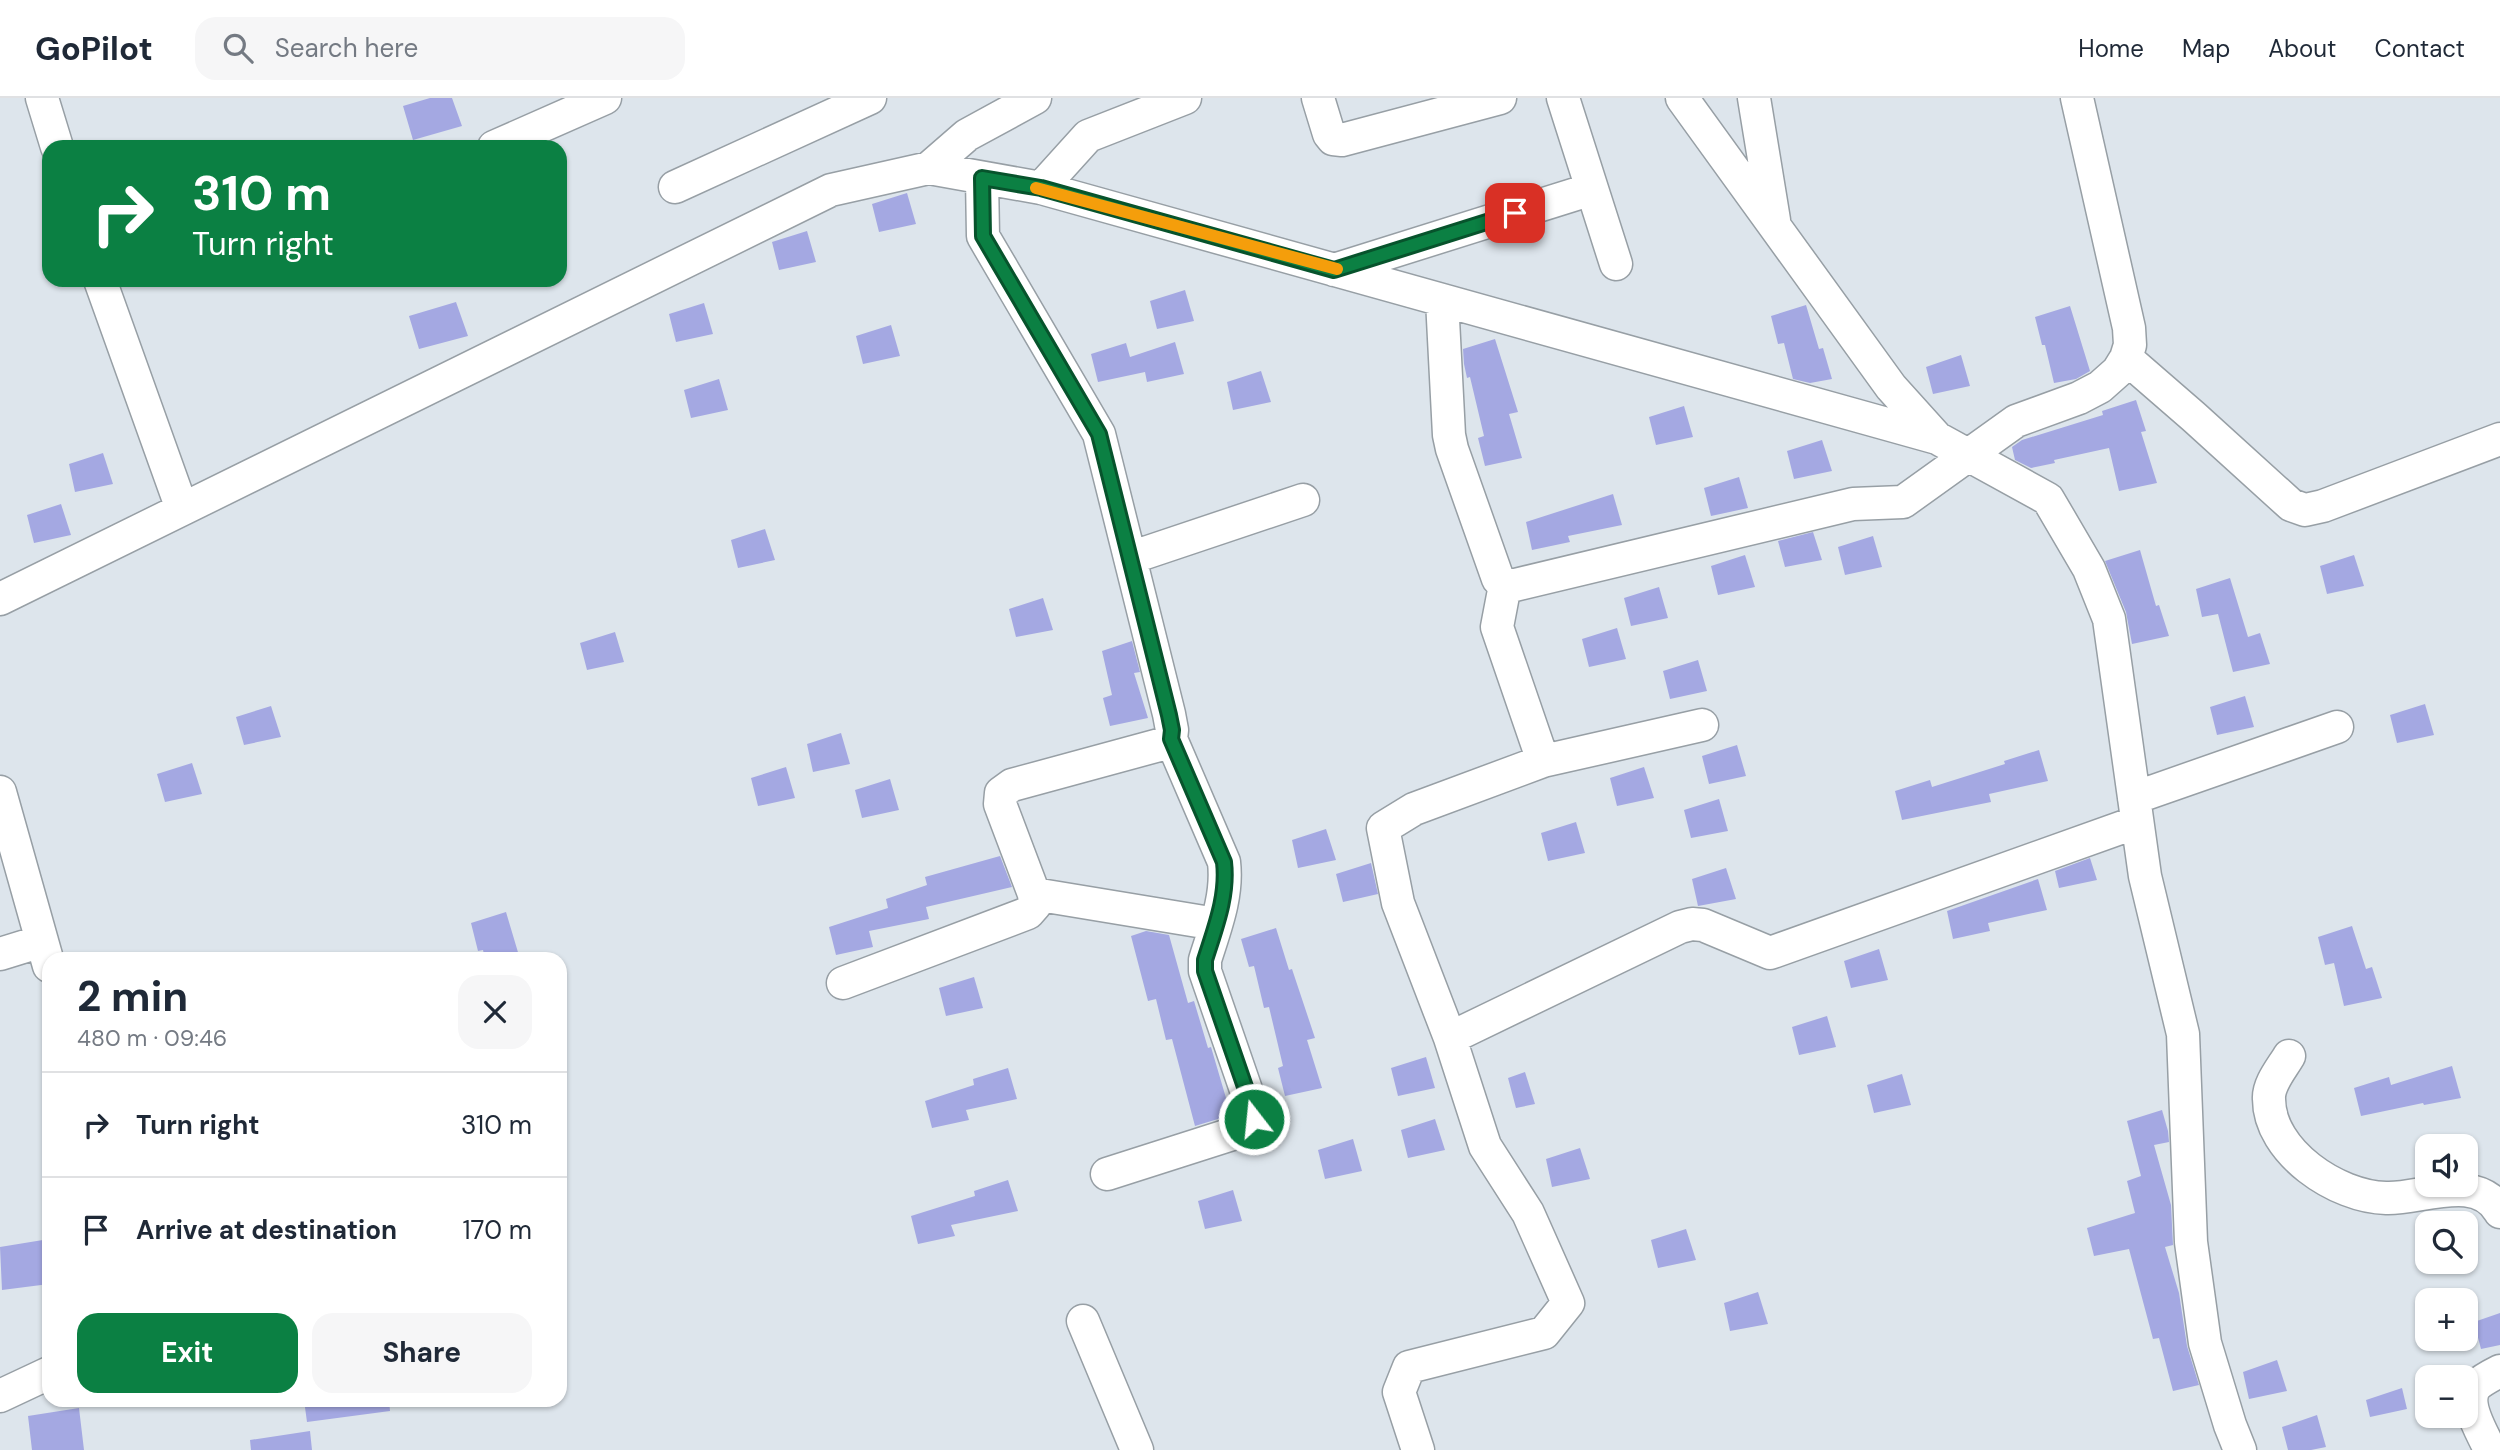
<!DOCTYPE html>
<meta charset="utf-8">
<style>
:root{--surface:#fff;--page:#f6f6f7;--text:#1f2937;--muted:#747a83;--line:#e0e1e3;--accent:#0b8043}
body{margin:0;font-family:"DM Sans",sans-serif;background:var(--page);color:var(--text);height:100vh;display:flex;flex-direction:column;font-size:26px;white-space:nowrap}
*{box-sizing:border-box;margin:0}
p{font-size:23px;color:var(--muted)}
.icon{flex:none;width:38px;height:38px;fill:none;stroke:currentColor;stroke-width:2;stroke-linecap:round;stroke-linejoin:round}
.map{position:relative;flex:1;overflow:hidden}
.details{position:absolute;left:42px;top:854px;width:525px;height:455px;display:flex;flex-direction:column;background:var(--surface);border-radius:21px;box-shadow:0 2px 5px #0004}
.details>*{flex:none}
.banner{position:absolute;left:42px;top:42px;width:525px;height:147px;border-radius:21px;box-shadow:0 2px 5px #0004;background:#0b8043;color:#fff;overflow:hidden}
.controls{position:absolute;left:2415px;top:1036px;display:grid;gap:14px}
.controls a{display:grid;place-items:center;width:63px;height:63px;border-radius:14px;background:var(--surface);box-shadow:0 2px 5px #0004;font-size:35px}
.pin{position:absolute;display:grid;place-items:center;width:60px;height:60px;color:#fff;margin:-30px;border-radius:14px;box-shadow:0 4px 10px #0006}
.me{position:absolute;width:77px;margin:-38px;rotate:344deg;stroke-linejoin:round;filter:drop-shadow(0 0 5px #0008)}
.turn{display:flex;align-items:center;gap:24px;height:147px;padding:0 35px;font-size:32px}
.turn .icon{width:91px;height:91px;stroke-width:2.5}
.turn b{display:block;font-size:49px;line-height:60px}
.round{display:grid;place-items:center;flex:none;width:74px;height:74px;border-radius:21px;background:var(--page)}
.overview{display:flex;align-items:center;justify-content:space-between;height:119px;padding:0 35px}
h1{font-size:42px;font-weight:700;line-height:52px}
.primary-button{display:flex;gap:14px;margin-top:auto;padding:14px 35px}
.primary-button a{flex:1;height:80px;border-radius:21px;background:var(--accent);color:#fff;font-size:28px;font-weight:700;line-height:80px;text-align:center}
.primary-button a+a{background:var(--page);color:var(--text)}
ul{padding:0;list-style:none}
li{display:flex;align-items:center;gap:21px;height:105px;padding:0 35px;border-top:2px solid var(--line)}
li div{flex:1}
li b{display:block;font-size:26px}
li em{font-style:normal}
header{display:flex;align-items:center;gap:42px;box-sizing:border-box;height:98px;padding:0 35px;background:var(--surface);border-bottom:2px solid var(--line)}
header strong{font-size:33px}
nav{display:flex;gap:38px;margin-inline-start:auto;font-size:24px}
.search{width:490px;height:63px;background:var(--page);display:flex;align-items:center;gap:18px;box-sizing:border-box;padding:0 24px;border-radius:21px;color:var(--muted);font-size:26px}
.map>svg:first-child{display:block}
.building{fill:#a4a8e2}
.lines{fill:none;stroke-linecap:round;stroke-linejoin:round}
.minor-casing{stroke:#979fa5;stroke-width:35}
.minor{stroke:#fff;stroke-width:32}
.route-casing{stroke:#07532c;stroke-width:18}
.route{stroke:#0b8043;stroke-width:12}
.slow{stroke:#f59e0b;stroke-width:12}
</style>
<header>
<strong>GoPilot</strong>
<div class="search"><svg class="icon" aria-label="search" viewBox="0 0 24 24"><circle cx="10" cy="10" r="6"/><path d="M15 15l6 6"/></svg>Search here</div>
<nav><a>Home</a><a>Map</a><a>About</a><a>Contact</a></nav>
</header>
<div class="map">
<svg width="2500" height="1352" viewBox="0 0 2500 1352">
<rect width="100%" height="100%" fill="#dde5ec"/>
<!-- building -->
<path class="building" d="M 430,0 L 452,0 L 462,28 L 413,42 L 403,8 Z
M 907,95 L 916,126 L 879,134 L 872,106 Z
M 807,133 L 816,164 L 779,172 L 772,144 Z
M 1185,192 L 1194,223 L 1157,231 L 1150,203 Z
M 456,204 L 468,238 L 419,251 L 409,218 Z
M 704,205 L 713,236 L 676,244 L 669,216 Z
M 1806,207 L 1819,251 L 1823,250 L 1832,281 L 1810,285 L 1793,281 L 1784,245 L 1778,246 L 1771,218 Z
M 2070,208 L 2090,273 L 2076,281 L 2054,285 L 2045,247 L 2042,247 L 2035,219 Z
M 891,227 L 900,258 L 863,266 L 856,238 Z
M 1495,241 L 1518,314 L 1509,316 L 1522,360 L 1485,368 L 1478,340 L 1484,338 L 1470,279 L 1467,280 L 1464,266 L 1463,251 Z
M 1175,244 L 1184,276 L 1147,284 L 1145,274 L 1098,284 L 1091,256 L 1126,245 L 1130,259 Z
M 1961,257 L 1970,288 L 1933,296 L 1926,269 Z
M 1261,273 L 1271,304 L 1233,312 L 1227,284 Z
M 719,281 L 728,312 L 691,320 L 684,292 Z
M 2136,302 L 2146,333 L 2141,334 L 2157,385 L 2119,393 L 2109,350 L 2054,362 L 2055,365 L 2031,370 L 2015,362 L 2012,349 L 2022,342 L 2103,317 L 2102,313 Z
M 1684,308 L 1693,339 L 1656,347 L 1649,319 Z
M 1822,342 L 1832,373 L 1794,381 L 1787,353 Z
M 103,355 L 113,386 L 75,394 L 69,366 Z
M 1739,379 L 1748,410 L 1711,418 L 1704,390 Z
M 1613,396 L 1622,427 L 1568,438 L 1570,444 L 1532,452 L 1526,424 Z
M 61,406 L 71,437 L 34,445 L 27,417 Z
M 765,431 L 775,462 L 738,470 L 731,442 Z
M 1813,434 L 1822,462 L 1785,469 L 1778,443 Z
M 1873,438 L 1882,469 L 1845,477 L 1838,449 Z
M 2140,452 L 2156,508 L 2159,507 L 2169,538 L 2132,546 L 2126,514 L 2105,463 Z
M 1745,457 L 1755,489 L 1718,497 L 1711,468 Z
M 2354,457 L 2364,488 L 2327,496 L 2320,468 Z
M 2230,480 L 2248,539 L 2260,535 L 2270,566 L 2233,574 L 2218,516 L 2202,519 L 2196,491 Z
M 1659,489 L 1668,520 L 1631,528 L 1624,500 Z
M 1043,500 L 1053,532 L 1016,539 L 1009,511 Z
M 1617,530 L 1626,561 L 1589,569 L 1582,541 Z
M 615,534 L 624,564 L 587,572 L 580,545 Z
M 1132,543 L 1140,574 L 1134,575 L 1148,620 L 1110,628 L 1103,600 L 1112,597 L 1102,553 Z
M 1698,562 L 1707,593 L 1670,601 L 1663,573 Z
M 2245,598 L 2254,629 L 2217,637 L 2210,609 Z
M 2425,606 L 2434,637 L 2397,645 L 2390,617 Z
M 271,608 L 281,639 L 244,647 L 236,619 Z
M 841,635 L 850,666 L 813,674 L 807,646 Z
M 1737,647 L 1746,678 L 1709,686 L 1702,658 Z
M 2039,652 L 2048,683 L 1989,696 L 1991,704 L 1902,722 L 1895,693 L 1930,682 L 1932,689 L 2005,666 L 2004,663 Z
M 192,665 L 202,696 L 165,704 L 157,676 Z
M 786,669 L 795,700 L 758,708 L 751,680 Z
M 1644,669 L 1654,700 L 1617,708 L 1610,680 Z
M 890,681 L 899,712 L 862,720 L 855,692 Z
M 1719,701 L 1728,733 L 1691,740 L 1684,712 Z
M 1576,724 L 1585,755 L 1548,763 L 1541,735 Z
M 1326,731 L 1336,762 L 1298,770 L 1292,742 Z
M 1000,758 L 1012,789 L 926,809 L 929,821 L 869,833 L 873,849 L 836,857 L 829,829 L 888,810 L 886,801 L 927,787 L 925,779 Z
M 2090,760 L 2097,782 L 2059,790 L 2055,773 Z
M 1371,765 L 1378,796 L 1343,804 L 1336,776 Z
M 1726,770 L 1736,801 L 1698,808 L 1692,781 Z
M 2038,781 L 2047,812 L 1988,825 L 1990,833 L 1953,841 L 1947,813 Z
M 506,814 L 520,861 L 485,861 L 483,852 L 478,853 L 471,825 Z
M 2352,828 L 2366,871 L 2372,869 L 2382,900 L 2344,908 L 2334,865 L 2325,867 L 2318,839 Z
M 1276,830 L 1289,872 L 1292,871 L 1315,940 L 1307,942 L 1322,990 L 1285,998 L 1278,970 L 1283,968 L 1269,909 L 1264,910 L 1254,868 L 1249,869 L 1241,841 Z
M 1146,833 L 1169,837 L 1188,905 L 1194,903 L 1208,950 L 1211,949 L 1231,1017 L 1195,1028 L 1172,941 L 1166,942 L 1156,901 L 1148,903 L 1131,838 Z
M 1879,851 L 1888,882 L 1851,890 L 1844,863 Z
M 974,879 L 983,910 L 946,918 L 939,890 Z
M 1827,918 L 1836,949 L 1799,957 L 1792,929 Z
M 1426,959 L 1435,990 L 1398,998 L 1391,970 Z
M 2452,968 L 2461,1000 L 2424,1007 L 2423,1005 L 2361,1018 L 2354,990 L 2389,979 L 2391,987 Z
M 1008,970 L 1017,1001 L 966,1012 L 969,1022 L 932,1030 L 925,1003 L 974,987 L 973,981 Z
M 1525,974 L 1535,1006 L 1516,1010 L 1508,980 Z
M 1902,976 L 1911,1007 L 1874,1015 L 1867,987 Z
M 2162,1012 L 2168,1033 L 2169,1044 L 2154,1047 L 2171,1107 L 2173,1147 L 2165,1149 L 2179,1195 L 2187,1248 L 2199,1287 L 2173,1293 L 2159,1240 L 2153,1241 L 2129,1151 L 2094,1158 L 2087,1130 L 2135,1115 L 2127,1083 L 2141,1078 L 2127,1023 Z
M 1435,1021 L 1445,1052 L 1408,1060 L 1401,1032 Z
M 1353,1041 L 1362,1073 L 1325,1081 L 1318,1052 Z
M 1580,1050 L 1590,1081 L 1552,1089 L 1546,1061 Z
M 1008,1082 L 1018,1113 L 951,1127 L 955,1138 L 918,1146 L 911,1118 L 975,1098 L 974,1093 Z
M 1233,1092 L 1242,1123 L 1205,1131 L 1198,1103 Z
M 1686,1131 L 1696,1162 L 1658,1170 L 1651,1142 Z
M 49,1141 L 49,1186 L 2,1192 L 0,1149 Z
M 1758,1194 L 1768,1226 L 1730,1233 L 1724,1205 Z
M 2500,1215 L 2500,1247 L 2481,1251 L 2474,1224 Z
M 2277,1262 L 2287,1293 L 2249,1301 L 2243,1274 Z
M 2402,1290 L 2407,1311 L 2370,1319 L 2366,1302 Z
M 304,1302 L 389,1302 L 390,1313 L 307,1324 Z
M 79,1310 L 84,1352 L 32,1352 L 28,1318 Z
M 2317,1317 L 2326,1349 L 2311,1352 L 2288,1352 L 2282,1329 Z
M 310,1333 L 312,1352 L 251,1352 L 250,1342 Z"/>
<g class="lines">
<defs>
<path id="minor" d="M 42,0 L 57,49
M 1318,0 L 1329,36 L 1333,41 L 1342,42 L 1500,0
M 1563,0 L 1616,166
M 1682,0 L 1891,289 L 1937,340
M 1754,0 L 1774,122
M 494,49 L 605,0
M 929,70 L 967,37 L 1035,0
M 675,89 L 870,0
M 1041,90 L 1088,38 L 1185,0
M 1334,172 L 1592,91
M 100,182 L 182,411
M 1442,202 L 1449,337 L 1452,351 L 1498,481 L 1505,487 L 1515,487 L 1853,406 L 1903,404 L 2016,323 L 2079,300 L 2100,289 L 2118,273 L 2126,260 L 2130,247 L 2129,230 L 2077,0
M 2126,260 L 2194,319 L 2291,407 L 2305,412 L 2323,408 L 2500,341
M 1130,460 L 1303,402
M 1505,487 L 1497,529 L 1543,663
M 0,501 L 831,92 L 929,70 L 1041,90 L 1937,340 L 2048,401 L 2089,471 L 2109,521 L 2145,778 L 2183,936 L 2191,1144 L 2205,1245 L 2230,1327 L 2240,1352
M 0,694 L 49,868
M 2134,700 L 2337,629
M 1034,796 L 1216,826
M 0,856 L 42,843
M 843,885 L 1028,815 L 1035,807 L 1034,796 L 1000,706 L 1001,695 L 1012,687 L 1163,646 L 1171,641 L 1172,632 L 1169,616 L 1099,336 L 983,138 L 982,80
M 1450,940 L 1680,829 L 1692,826 L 1703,827 L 1770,855 L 2137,724
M 2289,958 C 2282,970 2268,986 2269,1001 C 2269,1054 2337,1099 2386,1100 C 2419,1102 2478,1073 2500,1114
M 1107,1076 L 1251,1030 L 1254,1022 L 1253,1012 L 1205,873 L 1205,862 C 1215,830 1228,798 1224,764 L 1171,641
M 1083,1223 L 1137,1352
M 0,1298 L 49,1275
M 1418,1352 L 1399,1294 L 1409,1269 L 1544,1235 L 1568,1205 L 1528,1115 L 1485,1048 L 1450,940 L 1398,805 L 1383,730 L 1414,711 L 1543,663 L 1702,627
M 2490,1352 C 2483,1335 2462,1305 2476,1288 C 2482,1282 2492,1277 2500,1273"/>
</defs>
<!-- minor casing -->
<use href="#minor" class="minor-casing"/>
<!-- minor -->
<use href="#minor" class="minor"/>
</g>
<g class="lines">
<defs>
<path id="route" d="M 1254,1021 L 1253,1012 L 1205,873 L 1205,862 C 1215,830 1228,798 1224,764 L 1171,641 L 1172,632 L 1169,617 L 1099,336 L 983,138 L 982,80 L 1041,90 L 1334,172 L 1515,115"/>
</defs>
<!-- route casing -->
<use href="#route" class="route-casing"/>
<!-- route -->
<use href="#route" class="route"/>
<!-- slow -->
<path class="slow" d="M 1036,90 L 1337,171"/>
</g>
</svg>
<div class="controls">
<a><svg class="icon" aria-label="sound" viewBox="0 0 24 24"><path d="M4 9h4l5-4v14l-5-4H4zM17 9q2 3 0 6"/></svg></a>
<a><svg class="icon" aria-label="search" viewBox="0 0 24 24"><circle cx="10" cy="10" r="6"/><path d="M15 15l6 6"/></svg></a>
<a>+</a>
<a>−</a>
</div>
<div class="pin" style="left:1515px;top:115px;background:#d93025"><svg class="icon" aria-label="arrive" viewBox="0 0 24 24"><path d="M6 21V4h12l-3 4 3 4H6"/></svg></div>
<svg class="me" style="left:1254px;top:1021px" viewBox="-20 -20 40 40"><circle r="17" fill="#0b8043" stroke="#fff" stroke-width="3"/><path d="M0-11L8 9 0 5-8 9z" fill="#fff"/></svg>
<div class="banner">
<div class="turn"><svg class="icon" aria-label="right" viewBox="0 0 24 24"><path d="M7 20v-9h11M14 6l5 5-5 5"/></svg><div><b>310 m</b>Turn right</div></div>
</div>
<section class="details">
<div class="overview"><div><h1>2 min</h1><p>480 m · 09:46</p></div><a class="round"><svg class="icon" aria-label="close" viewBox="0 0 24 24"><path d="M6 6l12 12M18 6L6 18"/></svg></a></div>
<ul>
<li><svg class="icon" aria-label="right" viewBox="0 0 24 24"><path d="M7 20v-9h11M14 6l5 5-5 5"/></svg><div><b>Turn right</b></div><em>310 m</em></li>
<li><svg class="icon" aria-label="arrive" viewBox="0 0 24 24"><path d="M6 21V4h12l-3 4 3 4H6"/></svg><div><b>Arrive at destination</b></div><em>170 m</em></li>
</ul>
<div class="primary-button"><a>Exit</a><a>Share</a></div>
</section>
</div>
